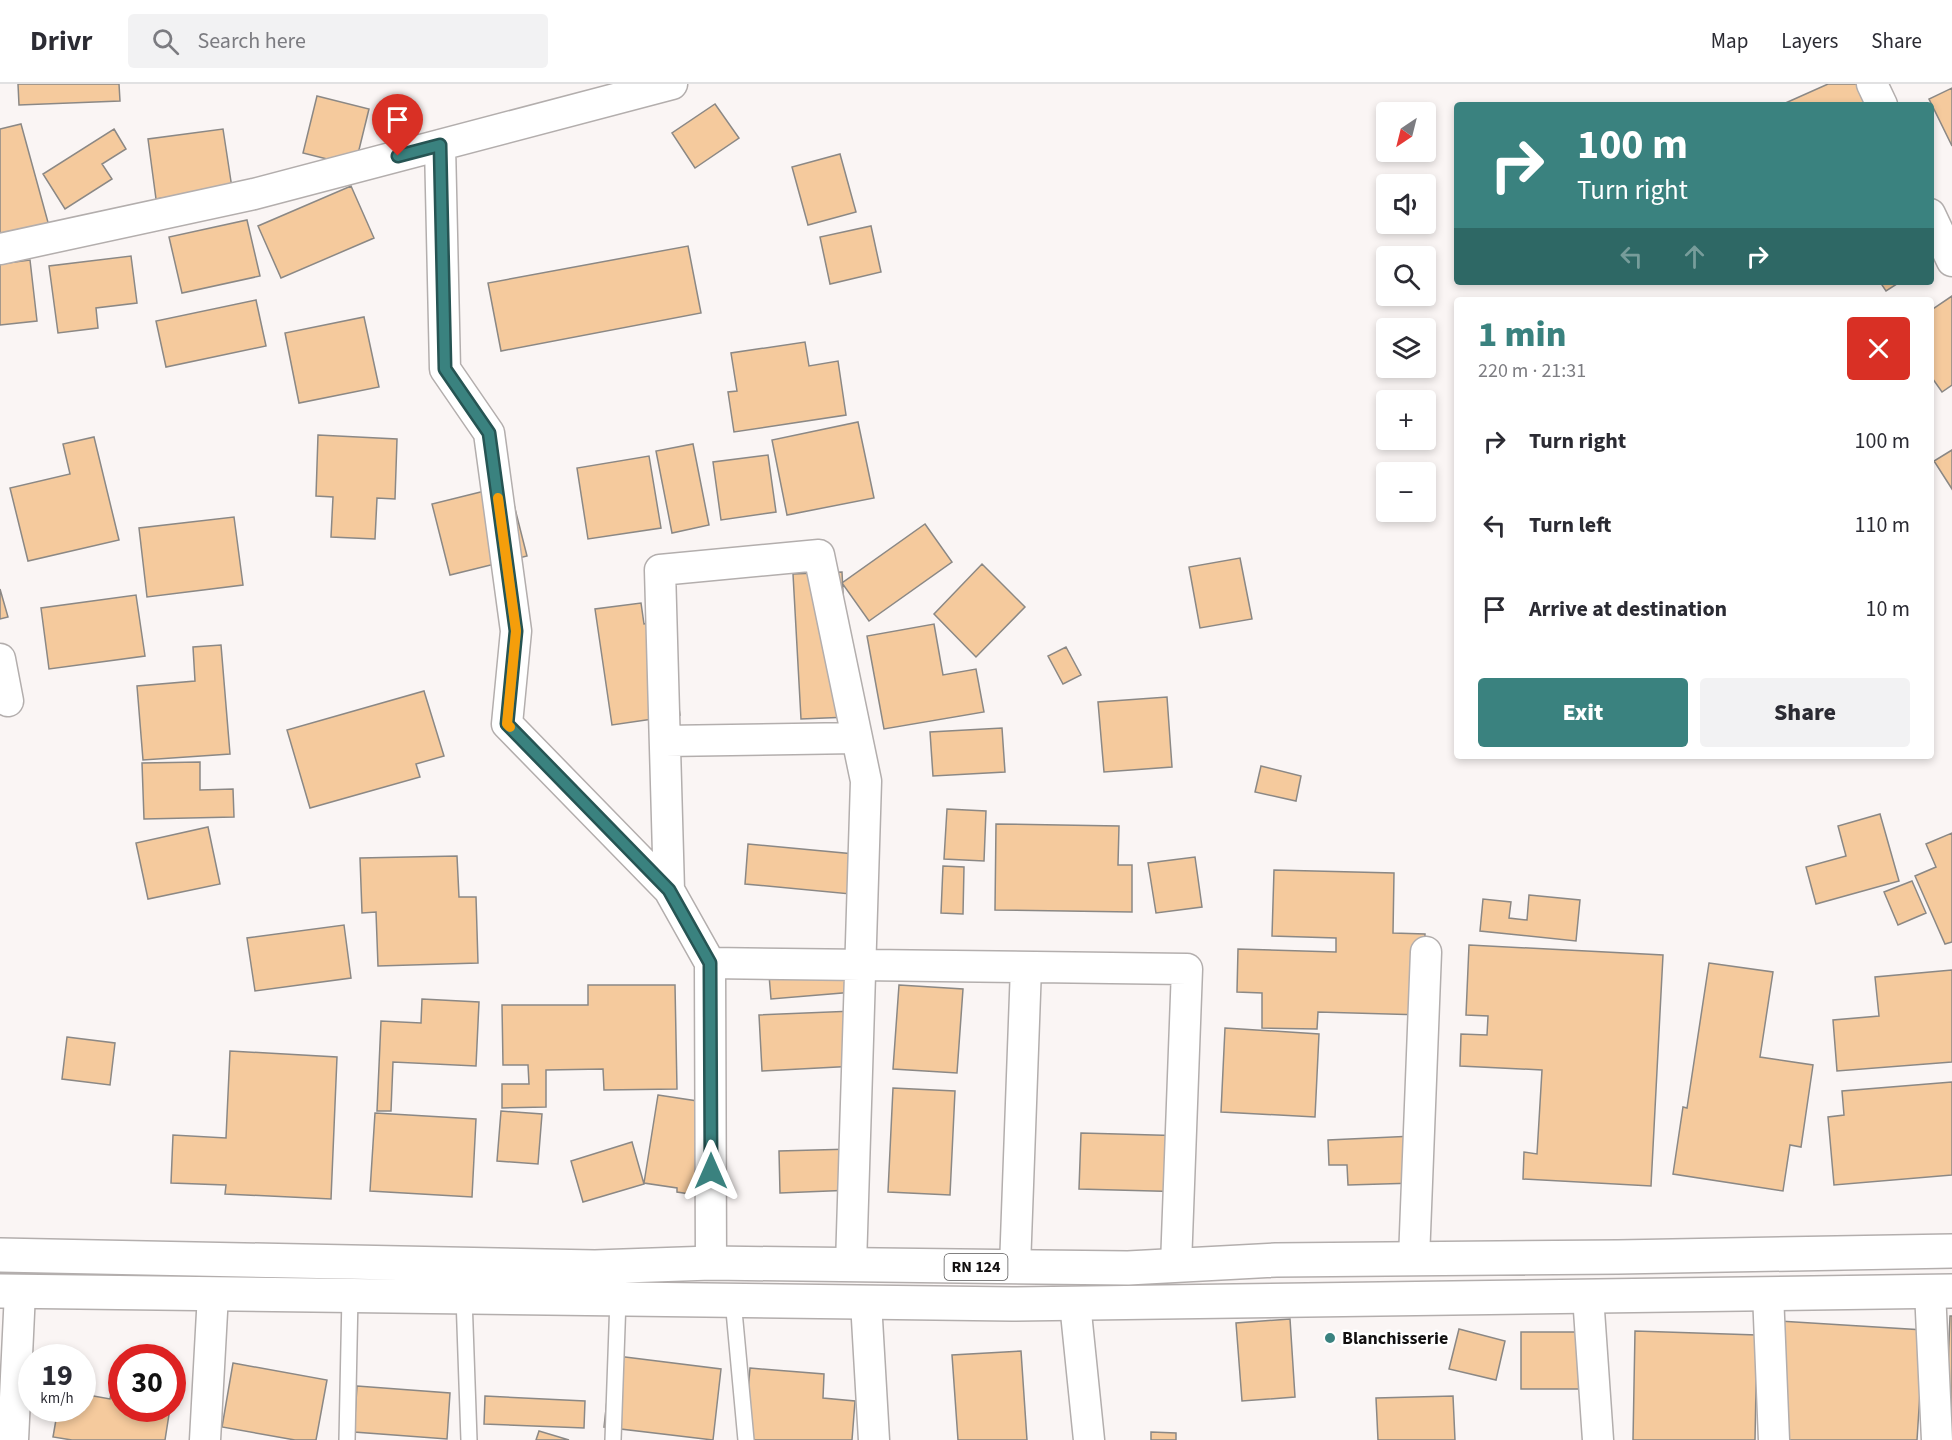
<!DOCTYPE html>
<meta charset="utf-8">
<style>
:root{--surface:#fff;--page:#f2f2f3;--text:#2b2b33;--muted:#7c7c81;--line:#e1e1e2;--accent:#3a827f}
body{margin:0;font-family:"Source Sans 3",sans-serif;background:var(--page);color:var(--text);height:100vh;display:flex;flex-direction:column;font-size:22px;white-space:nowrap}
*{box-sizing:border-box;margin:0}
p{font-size:20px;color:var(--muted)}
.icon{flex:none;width:33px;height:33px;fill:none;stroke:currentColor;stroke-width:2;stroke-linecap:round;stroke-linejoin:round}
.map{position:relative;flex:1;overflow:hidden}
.sheet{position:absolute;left:1454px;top:213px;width:480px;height:462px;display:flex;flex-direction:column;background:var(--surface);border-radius:6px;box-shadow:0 3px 9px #0003}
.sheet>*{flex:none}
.banner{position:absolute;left:1454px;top:18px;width:480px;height:183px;border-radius:6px;box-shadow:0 3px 9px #0003;background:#3a827f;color:#fff;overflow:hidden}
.needle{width:39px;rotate:215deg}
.buttons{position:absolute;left:1376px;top:18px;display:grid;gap:12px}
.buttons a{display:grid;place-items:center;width:60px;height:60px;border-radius:6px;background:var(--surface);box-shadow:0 3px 9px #0003;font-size:30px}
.speed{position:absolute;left:18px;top:1260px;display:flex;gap:12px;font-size:30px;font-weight:700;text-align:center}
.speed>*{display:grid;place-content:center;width:78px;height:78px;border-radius:50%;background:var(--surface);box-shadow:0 3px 9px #0003;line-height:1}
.speed small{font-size:15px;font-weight:400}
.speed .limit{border:9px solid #d22;background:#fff;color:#111}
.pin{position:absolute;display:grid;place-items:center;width:51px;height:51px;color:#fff;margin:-62px -26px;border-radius:50% 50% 50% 0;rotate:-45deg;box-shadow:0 0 6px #0007}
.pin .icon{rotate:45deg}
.me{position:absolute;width:66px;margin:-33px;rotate:0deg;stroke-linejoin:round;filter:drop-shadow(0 0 4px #0008)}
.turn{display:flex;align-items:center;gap:21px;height:126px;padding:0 24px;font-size:27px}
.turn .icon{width:78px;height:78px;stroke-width:2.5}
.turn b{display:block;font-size:42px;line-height:51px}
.lanes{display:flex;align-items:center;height:57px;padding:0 24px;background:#0003;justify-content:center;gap:30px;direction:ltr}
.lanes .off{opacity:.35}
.round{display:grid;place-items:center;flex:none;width:63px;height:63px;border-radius:6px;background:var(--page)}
.headline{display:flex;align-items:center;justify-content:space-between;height:102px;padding:0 24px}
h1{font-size:36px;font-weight:800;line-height:45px;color:var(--accent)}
.primary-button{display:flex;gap:12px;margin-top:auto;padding:12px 24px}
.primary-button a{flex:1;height:69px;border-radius:6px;background:var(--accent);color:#fff;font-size:24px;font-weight:800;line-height:69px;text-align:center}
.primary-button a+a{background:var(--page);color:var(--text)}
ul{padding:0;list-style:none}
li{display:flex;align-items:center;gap:18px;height:84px;padding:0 24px}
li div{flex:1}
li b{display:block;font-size:22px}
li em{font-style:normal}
header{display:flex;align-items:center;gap:36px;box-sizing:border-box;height:84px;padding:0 30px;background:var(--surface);border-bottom:2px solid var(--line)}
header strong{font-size:28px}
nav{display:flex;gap:33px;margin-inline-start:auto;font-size:21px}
.search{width:420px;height:54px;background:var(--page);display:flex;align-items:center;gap:15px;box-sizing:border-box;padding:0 21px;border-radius:6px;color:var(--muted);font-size:22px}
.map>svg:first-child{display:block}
.building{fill:#f5ca9d;stroke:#8b8885;stroke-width:1.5}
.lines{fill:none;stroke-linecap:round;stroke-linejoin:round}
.lane-casing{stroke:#b3aead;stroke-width:18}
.street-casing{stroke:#b3aead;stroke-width:33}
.primary-casing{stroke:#b3aead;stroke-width:36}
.lane{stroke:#fff;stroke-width:15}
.street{stroke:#fff;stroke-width:30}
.primary{stroke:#fff;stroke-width:33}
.route-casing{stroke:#265453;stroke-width:15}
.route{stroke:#3a827f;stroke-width:10}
.slow{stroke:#f59e0b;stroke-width:10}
.poi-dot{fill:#3a827f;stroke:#fff;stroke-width:2}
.labels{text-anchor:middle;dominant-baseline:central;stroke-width:5;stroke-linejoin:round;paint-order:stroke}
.shield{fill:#fff;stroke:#595858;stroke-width:1.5}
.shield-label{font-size:16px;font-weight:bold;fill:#121010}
.poi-label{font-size:18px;font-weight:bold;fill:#121010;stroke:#fff;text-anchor:start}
</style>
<header>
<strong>Drivr</strong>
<div class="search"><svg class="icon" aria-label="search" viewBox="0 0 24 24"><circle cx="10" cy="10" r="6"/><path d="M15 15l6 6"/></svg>Search here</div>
<nav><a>Map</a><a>Layers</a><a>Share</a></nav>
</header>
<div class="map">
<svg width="1952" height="1356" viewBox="0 0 1952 1356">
<rect width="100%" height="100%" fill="#faf5f4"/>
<!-- building -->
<path class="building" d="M 18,0 L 119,0 L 120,17 L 19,21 Z
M 1828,0 L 1871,0 L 1880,21 L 1781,21 Z
M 1952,4 L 1952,62 L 1929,15 Z
M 317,12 L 369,25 L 355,82 L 303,69 Z
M 715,20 L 739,54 L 695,84 L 672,49 Z
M 21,40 L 49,142 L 0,155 L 0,45 Z
M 114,45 L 126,65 L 102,80 L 112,95 L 65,125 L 43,90 Z
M 223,45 L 232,104 L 156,115 L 148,55 Z
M 840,70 L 856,128 L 808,141 L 792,83 Z
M 351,102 L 374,154 L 281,194 L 258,142 Z
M 247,136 L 260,192 L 182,209 L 169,153 Z
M 871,142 L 881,188 L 830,200 L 820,153 Z
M 688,162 L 701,229 L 501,267 L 488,199 Z
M 131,172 L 137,219 L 96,224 L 98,244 L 58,249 L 49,182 Z
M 30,176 L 37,237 L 0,241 L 0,180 Z
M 1880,198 L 1900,198 L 1886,207 Z
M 1952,212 L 1952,301 L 1942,308 L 1930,291 L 1930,227 Z
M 256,216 L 266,262 L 166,283 L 156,237 Z
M 364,233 L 379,303 L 299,319 L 285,249 Z
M 805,258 L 809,282 L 838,277 L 846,331 L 734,348 L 728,308 L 737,307 L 731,269 Z
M 858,338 L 874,414 L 787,431 L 772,356 Z
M 318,351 L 397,355 L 395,415 L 377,414 L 375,455 L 331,453 L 333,413 L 316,412 Z
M 94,353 L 119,456 L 28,477 L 10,404 L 70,390 L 63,360 Z
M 693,360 L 709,441 L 672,449 L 656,367 Z
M 1952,366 L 1952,405 L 1934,377 Z
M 768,371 L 776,428 L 721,436 L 713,378 Z
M 649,372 L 661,444 L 588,455 L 577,384 Z
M 509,401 L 527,472 L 450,491 L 432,420 Z
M 234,433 L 243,501 L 147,513 L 139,444 Z
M 925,440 L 952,478 L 869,537 L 842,499 Z
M 1240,474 L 1252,535 L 1200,544 L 1189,483 Z
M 982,480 L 1025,523 L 976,573 L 934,530 Z
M 842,488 L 849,633 L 801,635 L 793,490 Z
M 0,505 L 8,533 L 0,535 Z
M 136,511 L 145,572 L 49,585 L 41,524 Z
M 641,519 L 644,540 L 666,537 L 680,631 L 612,641 L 595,525 Z
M 934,540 L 943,591 L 976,585 L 984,628 L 884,645 L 867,552 Z
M 221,561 L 230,670 L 143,676 L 137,602 L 195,597 L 193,563 Z
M 1066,563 L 1081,591 L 1063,600 L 1048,572 Z
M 424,607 L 444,672 L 416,680 L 420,693 L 310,724 L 287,646 Z
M 1167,613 L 1172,683 L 1104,688 L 1098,618 Z
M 1002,644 L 1005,688 L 933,692 L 930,648 Z
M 200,678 L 200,706 L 233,705 L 234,733 L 144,735 L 142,679 Z
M 1261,682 L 1301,692 L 1296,717 L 1255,708 Z
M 947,725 L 986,727 L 984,777 L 944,775 Z
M 1880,730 L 1899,797 L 1816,820 L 1806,783 L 1846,772 L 1838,742 Z
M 996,740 L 1119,742 L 1118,781 L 1132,781 L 1132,828 L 995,826 Z
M 208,743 L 220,800 L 148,815 L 136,759 Z
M 1952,749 L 1952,858 L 1945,860 L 1915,792 L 1936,783 L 1926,760 Z
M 748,760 L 865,771 L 861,811 L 745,800 Z
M 457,772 L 459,813 L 476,813 L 478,879 L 378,882 L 376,828 L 362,829 L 360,774 Z
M 1195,773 L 1202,823 L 1156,829 L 1148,779 Z
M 943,782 L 964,783 L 963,830 L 941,829 Z
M 1274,786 L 1394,789 L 1393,849 L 1425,850 L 1423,931 L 1318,928 L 1317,945 L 1262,944 L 1262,909 L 1237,908 L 1238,865 L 1336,868 L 1336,854 L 1272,852 Z
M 1912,797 L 1926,829 L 1898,841 L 1884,808 Z
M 1529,811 L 1580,816 L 1576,857 L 1480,847 L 1483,815 L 1511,818 L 1509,834 L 1527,836 Z
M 344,841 L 351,894 L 255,907 L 247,854 Z
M 1469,861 L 1663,871 L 1651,1102 L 1523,1095 L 1524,1068 L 1537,1070 L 1542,986 L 1460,982 L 1461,950 L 1487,951 L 1488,932 L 1466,931 Z
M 1709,879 L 1773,888 L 1760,973 L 1813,981 L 1801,1063 L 1790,1061 L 1783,1107 L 1673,1090 L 1683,1023 L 1687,1024 Z
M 851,884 L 854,908 L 771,915 L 769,891 Z
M 1952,886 L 1952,978 L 1837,987 L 1833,936 L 1879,932 L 1875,893 Z
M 588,901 L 675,901 L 677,1005 L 604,1006 L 603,985 L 546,986 L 546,1023 L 502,1024 L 502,1000 L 529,1000 L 528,981 L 503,981 L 502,921 L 588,921 Z
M 899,901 L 963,905 L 957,989 L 893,985 Z
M 422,915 L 479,918 L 476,982 L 393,978 L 391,1027 L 377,1027 L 381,937 L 421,939 Z
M 854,927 L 856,982 L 762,987 L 759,931 Z
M 1225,944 L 1319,950 L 1315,1033 L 1221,1028 Z
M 67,953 L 115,959 L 110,1001 L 62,995 Z
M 230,967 L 337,973 L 331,1115 L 225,1110 L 226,1101 L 171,1099 L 173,1051 L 226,1054 Z
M 1952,998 L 1952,1091 L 1834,1101 L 1828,1033 L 1844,1031 L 1842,1007 Z
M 893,1004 L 955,1007 L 950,1111 L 888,1108 Z
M 658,1011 L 717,1020 L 703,1112 L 677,1108 L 677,1104 L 644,1099 Z
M 501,1027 L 542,1030 L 538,1080 L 497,1077 Z
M 375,1029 L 476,1035 L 472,1113 L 370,1107 Z
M 1081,1049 L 1190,1052 L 1190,1108 L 1079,1105 Z
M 1414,1052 L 1416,1099 L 1348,1101 L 1347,1081 L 1329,1081 L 1328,1056 Z
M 632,1058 L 644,1100 L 583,1118 L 571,1077 Z
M 852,1065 L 853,1106 L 780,1109 L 779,1067 Z
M 1950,1232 L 1952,1232 L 1952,1335 L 1946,1334 Z
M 1290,1235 L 1295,1313 L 1242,1317 L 1236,1239 Z
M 1779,1237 L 1924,1246 L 1917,1356 L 1772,1356 Z
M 1459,1245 L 1505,1257 L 1496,1296 L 1449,1285 Z
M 1635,1247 L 1757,1251 L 1755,1356 L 1633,1356 Z
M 1521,1248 L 1594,1248 L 1593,1305 L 1521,1305 Z
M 1021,1267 L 1027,1356 L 958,1356 L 952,1271 Z
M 617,1272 L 721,1285 L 713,1356 L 604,1343 L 609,1298 Z
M 116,1279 L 122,1280 L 122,1324 L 170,1324 L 165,1356 L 72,1356 L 53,1353 L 58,1324 L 82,1324 L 82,1310 L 110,1315 Z
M 233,1279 L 327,1296 L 316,1356 L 295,1356 L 222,1343 Z
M 750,1284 L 824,1290 L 823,1314 L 855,1317 L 852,1356 L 744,1356 Z
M 357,1302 L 450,1309 L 447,1355 L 354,1348 Z
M 485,1312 L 585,1317 L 584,1344 L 484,1340 Z
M 1453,1312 L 1455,1356 L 1378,1356 L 1376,1314 Z
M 539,1347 L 569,1356 L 536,1356 Z
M 1151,1348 L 1176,1349 L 1176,1356 L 1151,1356 Z"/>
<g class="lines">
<defs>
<path id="lane" d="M 464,1213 L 469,1356
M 733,1216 L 746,1356
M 347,1356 L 350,1212
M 613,1356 L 618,1215"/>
<path id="street" d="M 1872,0 L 1882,21
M 440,61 L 445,285 L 489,349 L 516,547 L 507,640 L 669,806
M 1930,130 L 1952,177
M 0,165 L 254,110 L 672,0
M 0,575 L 8,617
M 665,657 L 857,654
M 710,879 L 1187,885 L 1176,1181
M 1414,1175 L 1426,868
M 711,1179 L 710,879 L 669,806 L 660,486 L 819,471 L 866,697 L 851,1181
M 1015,1183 L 1026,883
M 1930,1207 L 1937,1356
M 1768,1209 L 1774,1356
M 1588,1212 L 1598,1356
M 866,1218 L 874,1356
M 1075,1219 L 1089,1356
M 13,1356 L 20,1208
M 205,1356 L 213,1210"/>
<path id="primary" d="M 0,1171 L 595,1183 L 711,1179 L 1128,1184 L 1276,1176 L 1618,1173 L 1952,1167
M 0,1207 L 1012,1220 L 1952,1207"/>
</defs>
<!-- lane casing -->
<use href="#lane" class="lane-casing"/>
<!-- street casing -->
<use href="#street" class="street-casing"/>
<!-- primary casing -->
<use href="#primary" class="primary-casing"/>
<!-- lane -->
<use href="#lane" class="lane"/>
<!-- street -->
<use href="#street" class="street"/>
<!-- primary -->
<use href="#primary" class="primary"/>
</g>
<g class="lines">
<defs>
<path id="route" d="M 398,72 L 440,61 L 445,285 L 489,349 L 516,547 L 507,640 L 669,806 L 710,879 L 711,1087"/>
</defs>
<!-- route casing -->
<use href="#route" class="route-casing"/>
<!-- route -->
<use href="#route" class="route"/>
<!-- slow -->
<path class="slow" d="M 498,414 L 516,547 L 507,640 L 510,643"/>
</g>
<!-- markers -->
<circle class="poi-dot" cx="1330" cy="1254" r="6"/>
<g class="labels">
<!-- shield labels -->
<rect class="shield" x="944.5" y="1170" width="63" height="26" rx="4.5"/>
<g class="shield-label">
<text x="976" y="1183">RN 124</text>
</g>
<!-- poi labels -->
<g class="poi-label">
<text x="1342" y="1254">Blanchisserie</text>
</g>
</g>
</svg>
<div class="buttons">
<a><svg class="needle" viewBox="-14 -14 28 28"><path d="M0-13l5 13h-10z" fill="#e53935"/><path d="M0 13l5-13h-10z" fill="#7c7c81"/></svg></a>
<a><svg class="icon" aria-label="sound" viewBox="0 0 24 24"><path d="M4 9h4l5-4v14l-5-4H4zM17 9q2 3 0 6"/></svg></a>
<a><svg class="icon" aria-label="search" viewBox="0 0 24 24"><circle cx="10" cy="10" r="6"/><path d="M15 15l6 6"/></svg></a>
<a><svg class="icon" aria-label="layers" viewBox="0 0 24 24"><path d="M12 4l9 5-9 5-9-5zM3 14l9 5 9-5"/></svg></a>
<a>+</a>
<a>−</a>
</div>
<div class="speed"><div>19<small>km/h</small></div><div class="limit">30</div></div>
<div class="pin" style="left:398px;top:72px;background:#d93025"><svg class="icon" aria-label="arrive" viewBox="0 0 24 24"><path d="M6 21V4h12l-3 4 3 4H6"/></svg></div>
<svg class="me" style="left:711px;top:1087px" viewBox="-20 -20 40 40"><path d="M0-17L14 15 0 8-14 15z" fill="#3a827f" stroke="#fff" stroke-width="4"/></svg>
<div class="banner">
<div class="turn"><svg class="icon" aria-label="right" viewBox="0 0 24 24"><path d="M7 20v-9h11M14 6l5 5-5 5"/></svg><div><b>100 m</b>Turn right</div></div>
<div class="lanes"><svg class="icon off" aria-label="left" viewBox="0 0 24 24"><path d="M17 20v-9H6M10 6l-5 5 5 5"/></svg><svg class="icon off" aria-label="ahead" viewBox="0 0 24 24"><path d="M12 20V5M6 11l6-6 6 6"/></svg><svg class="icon" aria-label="right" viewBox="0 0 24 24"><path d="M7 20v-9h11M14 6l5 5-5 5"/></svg></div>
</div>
<section class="sheet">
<div class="headline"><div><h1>1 min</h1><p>220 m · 21:31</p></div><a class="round" style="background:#d93025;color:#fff"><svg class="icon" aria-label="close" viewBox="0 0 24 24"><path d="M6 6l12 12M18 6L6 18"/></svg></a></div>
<ul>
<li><svg class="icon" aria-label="right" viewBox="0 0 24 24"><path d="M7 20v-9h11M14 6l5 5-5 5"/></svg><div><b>Turn right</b></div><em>100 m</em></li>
<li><svg class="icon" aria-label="left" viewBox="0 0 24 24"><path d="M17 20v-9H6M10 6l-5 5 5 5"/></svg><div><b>Turn left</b></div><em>110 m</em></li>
<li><svg class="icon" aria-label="arrive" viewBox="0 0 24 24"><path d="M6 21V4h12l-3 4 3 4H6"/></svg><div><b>Arrive at destination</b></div><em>10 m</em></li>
</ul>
<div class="primary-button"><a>Exit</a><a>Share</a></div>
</section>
</div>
